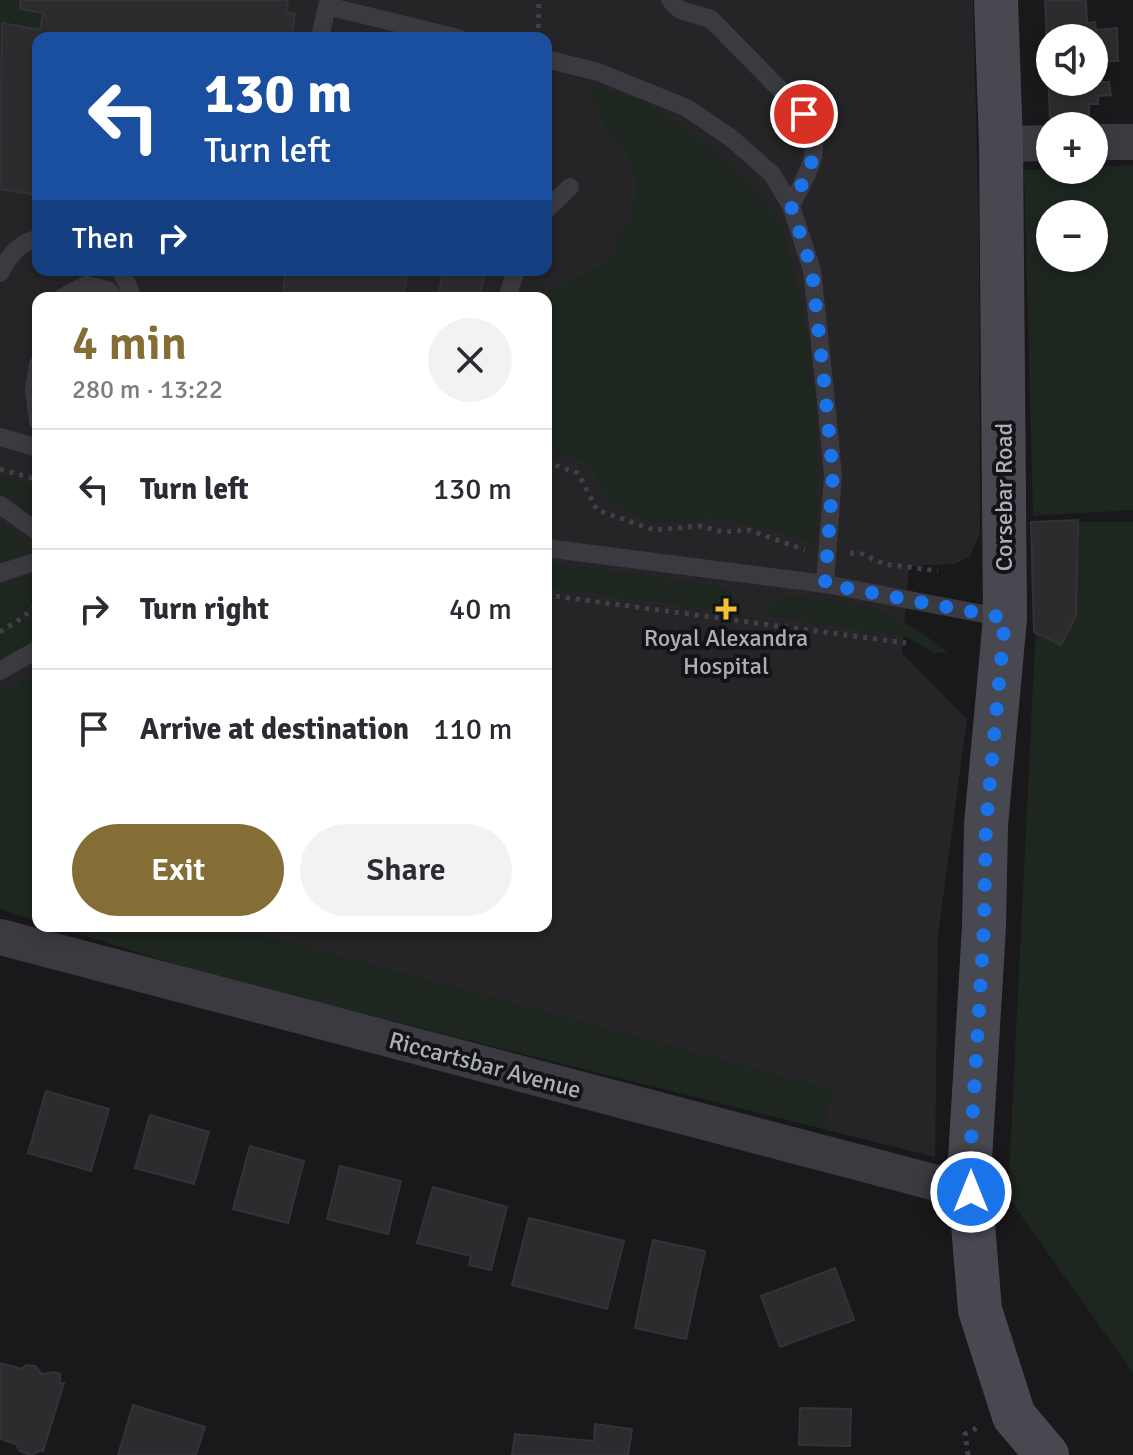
<!DOCTYPE html>
<meta charset="utf-8">
<style>
:root{--surface:#fff;--page:#f2f2f3;--text:#2b2b33;--muted:#7c7c81;--line:#e1e1e2;--accent:#856e35}
body{margin:0;font-family:Signika,sans-serif;background:var(--page);color:var(--text);height:100vh;display:flex;flex-direction:column;font-size:30px;white-space:nowrap}
*{box-sizing:border-box;margin:0}
p{font-size:26px;color:var(--muted)}
.icon{flex:none;width:44px;height:44px;fill:none;stroke:currentColor;stroke-width:2;stroke-linecap:round;stroke-linejoin:round}
.map{position:relative;flex:1;overflow:hidden}
.drawer{position:absolute;left:32px;top:292px;width:520px;height:640px;display:flex;flex-direction:column;background:var(--surface);border-radius:16px;box-shadow:0 4px 12px #0003}
.drawer>*{flex:none}
.hud{position:absolute;left:32px;top:32px;width:520px;height:244px;border-radius:16px;box-shadow:0 4px 12px #0003;background:#1a4fa0;color:#fff;overflow:hidden}
.buttons{position:absolute;left:1036px;top:24px;display:grid;gap:16px}
.buttons a{display:grid;place-items:center;width:72px;height:72px;border-radius:50%;background:var(--surface);box-shadow:0 4px 12px #0003;font-size:40px}
.pin{position:absolute;display:grid;place-items:center;width:68px;height:68px;color:#fff;margin:-34px;border:4px solid #fff;border-radius:50%;box-shadow:0 2px 8px #0007}
.me{position:absolute;width:88px;margin:-44px;rotate:0deg;stroke-linejoin:round;filter:drop-shadow(0 0 6px #0008)}
.turn{display:flex;align-items:center;gap:28px;height:168px;padding:0 40px;font-size:36px}
.turn .icon{width:104px;height:104px;stroke-width:2.5}
.turn b{display:block;font-size:56px;line-height:68px}
.then{display:flex;align-items:center;height:76px;padding:0 40px;background:#0003;gap:16px;font-size:30px}
.round{display:grid;place-items:center;flex:none;width:84px;height:84px;border-radius:42px;background:var(--page)}
.overview{display:flex;align-items:center;justify-content:space-between;height:136px;padding:0 40px}
h1{font-size:48px;font-weight:600;line-height:60px;color:var(--accent)}
.action{display:flex;gap:16px;margin-top:auto;padding:16px 40px}
.action a{flex:1;height:92px;border-radius:48px;background:var(--accent);color:#fff;font-size:32px;font-weight:600;line-height:92px;text-align:center}
.action a+a{background:var(--page);color:var(--text)}
ul{padding:0;list-style:none}
li{display:flex;align-items:center;gap:24px;height:120px;padding:0 40px;border-top:2px solid var(--line)}
li div{flex:1}
li b{display:block;font-size:30px}
li em{font-style:normal}
.map>svg:first-child{display:block}
.built{fill:#252528;fill-rule:evenodd}
.green{fill:#1e2620;fill-rule:evenodd}
.building{fill:#2c2c2f;stroke:#333337;stroke-width:2}
.lines{fill:none;stroke-linecap:round;stroke-linejoin:round}
.path{stroke:#404147;stroke-width:5;stroke-dasharray:4 6;stroke-linecap:butt}
.lane{stroke:#3a3a40;stroke-width:18}
.street{stroke:#3a3a40;stroke-width:36}
.secondary{stroke:#484950;stroke-width:44}
.route{stroke:#1a73e8;stroke-width:14;stroke-dasharray:0 25.2}
.poi-dot{fill:#f3c138;stroke:#141416;stroke-width:3}
.labels{text-anchor:middle;dominant-baseline:central;stroke-width:8;stroke-linejoin:round;paint-order:stroke}
.street-label{font-size:24px;fill:#abafbb;stroke:#141416}
.poi-label{font-size:24px;fill:#abafbb;stroke:#141416}
</style>
<div class="map">
<svg width="1133" height="1455" viewBox="0 0 1133 1455">
<rect width="100%" height="100%" fill="#19191b"/>
<!-- built -->
<path class="built" d="M 0,0 L 973,0 L 979,238 L 980,533 L 970,556 L 955,564 L 909,566 L 902,653 L 967,719 L 938,936 L 935,1157 L 213,976 L 54,926 L 546,926 L 546,298 L 38,298 L 38,921 L 0,909 ZM 38,38 L 546,38 L 546,270 L 38,270 Z"/>
<!-- green -->
<path class="green" d="M 0,0 L 20,0 L 21,9 L 43,13 L 40,30 L 2,23 L 0,33 Z
M 587,83 C 604,89 622,94 639,101 C 685,121 756,180 780,224 C 786,236 788,252 792,265 C 816,354 820,452 816,544 L 782,532 L 710,517 L 655,524 L 614,506 L 588,463 L 546,450 L 546,291 L 606,265 L 617,237 L 634,214 L 636,176 L 622,144 L 607,129 Z
M 1133,165 L 1133,510 L 1033,516 L 1024,170 L 1094,170 L 1094,167 ZM 1050,214 L 1094,214 L 1094,258 L 1050,258 Z
M 0,476 L 38,487 L 38,520 L 0,491 Z
M 0,520 L 26,543 L 23,552 L 0,562 Z
M 1041,521 L 1133,522 L 1133,1373 L 1008,1197 Z
M 546,563 L 719,586 C 732,590 739,599 739,613 L 546,587 Z
M 38,573 L 38,637 L 10,657 L 0,661 L 0,586 Z
M 792,595 C 820,599 851,600 878,610 C 904,619 926,636 948,652 L 934,653 L 908,638 L 888,633 L 764,615 L 777,600 Z
M 38,672 L 38,921 L 0,909 L 0,693 Z
M 54,926 L 249,926 L 248,931 L 832,1090 L 824,1129 L 213,976 Z"/>
<!-- building -->
<path class="building" d="M 20,0 L 288,0 L 286,12 L 295,14 L 291,38 L 38,38 L 38,195 L 0,189 L 2,23 L 40,30 L 43,13 L 21,9 Z
M 1045,0 L 1086,0 L 1087,23 L 1095,22 L 1096,30 L 1117,28 L 1118,61 L 1094,62 L 1094,38 L 1050,38 L 1050,82 L 1094,82 L 1094,74 L 1098,74 L 1098,82 L 1109,82 L 1111,95 L 1098,96 L 1098,104 L 1089,104 L 1089,116 L 1050,118 Z
M 286,270 L 408,270 L 403,298 L 282,298 Z
M 437,270 L 485,270 L 480,298 L 438,298 L 443,271 Z
M 1078,520 L 1076,616 L 1061,645 L 1034,632 L 1031,522 Z
M 46,1091 L 109,1109 L 91,1171 L 28,1153 Z
M 150,1115 L 209,1132 L 194,1184 L 135,1168 Z
M 250,1146 L 304,1161 L 288,1223 L 233,1209 Z
M 340,1166 L 401,1181 L 388,1234 L 327,1219 Z
M 433,1187 L 507,1207 L 491,1270 L 469,1265 L 471,1256 L 417,1243 Z
M 529,1218 L 624,1241 L 607,1309 L 512,1285 Z
M 653,1240 L 705,1251 L 686,1339 L 635,1328 Z
M 835,1268 L 854,1320 L 780,1347 L 761,1296 Z
M 0,1363 L 22,1369 L 26,1365 L 35,1366 L 42,1374 L 54,1372 L 60,1374 L 60,1383 L 64,1383 L 43,1451 L 39,1451 L 31,1455 L 20,1451 L 16,1444 L 0,1439 Z
M 133,1405 L 205,1427 L 196,1455 L 118,1455 Z
M 800,1408 L 851,1409 L 850,1446 L 799,1445 Z
M 595,1424 L 632,1429 L 628,1455 L 512,1455 L 515,1434 L 594,1441 Z"/>
<g class="lines">
<!-- path -->
<path class="path" d="M 538,38 L 539,0
M 546,165 L 549,82
M 546,462 L 578,473 L 597,510 L 654,530 L 701,526 L 722,532 L 749,530 L 805,550
M 0,469 L 38,480
M 850,553 L 862,554 L 884,564 L 938,571
M 546,595 L 906,643
M 0,632 L 22,618 L 38,604
M 968,1455 L 965,1434 L 981,1426"/>
<!-- lane -->
<path class="lane" d="M 670,0 L 680,10 L 711,19 L 804,114 C 826,151 807,172 791,206
M 320,38 L 327,6 L 458,38
M 546,59 L 598,72 L 687,108 L 731,138 L 772,174 L 791,206 L 812,270 L 825,391 L 833,475 L 825,584
M 546,210 L 570,187
M 121,270 L 131,293 L 131,298
M 0,273 C 10,254 17,245 38,238
M 61,298 L 86,285 L 108,290 L 114,298
M 507,298 L 516,270
M 38,364 L 34,390 L 38,421
M 0,437 L 38,448
M 0,505 L 38,532
M 546,548 L 825,584 L 1005,618
M 0,573 L 38,561
M 0,671 L 38,649"/>
<!-- street -->
<path class="street" d="M 1094,142 L 1133,142
M 1001,144 L 1050,143
M 0,937 L 971,1192"/>
<!-- secondary -->
<path class="secondary" d="M 996,0 L 1001,144 L 1005,618 L 986,825 L 984,927 L 969,1176 L 980,1310 L 1014,1416 L 1047,1455"/>
</g>
<g class="lines">
<!-- route -->
<path class="route" d="M 804,114 C 826,151 807,172 791,206 L 812,270 L 825,391 L 833,475 L 825,584 L 1005,618 L 986,825 L 984,927 L 969,1176 L 971,1192"/>
</g>
<!-- markers -->
<path class="poi-dot" d="M722 597h8v8h8v8h-8v8h-8v-8h-8v-8h8z"/>
<g class="labels">
<!-- street labels -->
<g class="street-label">
<text transform="translate(1004 497) rotate(-90)">Corsebar Road</text>
<text transform="translate(485 1065) rotate(15)">Riccartsbar Avenue</text>
</g>
<!-- poi labels -->
<g class="poi-label">
<text x="726" y="638">Royal Alexandra<tspan x="726" dy="28">Hospital</tspan></text>
</g>
</g>
</svg>
<div class="buttons">
<a><svg class="icon" aria-label="sound" viewBox="0 0 24 24"><path d="M4 9h4l5-4v14l-5-4H4zM17 9q2 3 0 6"/></svg></a>
<a>+</a>
<a>−</a>
</div>
<div class="pin" style="left:804px;top:114px;background:#d93025"><svg class="icon" aria-label="arrive" viewBox="0 0 24 24"><path d="M6 21V4h12l-3 4 3 4H6"/></svg></div>
<svg class="me" style="left:971px;top:1192px" viewBox="-20 -20 40 40"><circle r="17" fill="#1a73e8" stroke="#fff" stroke-width="3"/><path d="M0-11L8 9 0 5-8 9z" fill="#fff"/></svg>
<div class="hud">
<div class="turn"><svg class="icon" aria-label="left" viewBox="0 0 24 24"><path d="M17 20v-9H6M10 6l-5 5 5 5"/></svg><div><b>130 m</b>Turn left</div></div>
<div class="then">Then<svg class="icon" aria-label="right" viewBox="0 0 24 24"><path d="M7 20v-9h11M14 6l5 5-5 5"/></svg></div>
</div>
<section class="drawer">
<div class="overview"><div><h1>4 min</h1><p>280 m · 13:22</p></div><a class="round"><svg class="icon" aria-label="close" viewBox="0 0 24 24"><path d="M6 6l12 12M18 6L6 18"/></svg></a></div>
<ul>
<li><svg class="icon" aria-label="left" viewBox="0 0 24 24"><path d="M17 20v-9H6M10 6l-5 5 5 5"/></svg><div><b>Turn left</b></div><em>130 m</em></li>
<li><svg class="icon" aria-label="right" viewBox="0 0 24 24"><path d="M7 20v-9h11M14 6l5 5-5 5"/></svg><div><b>Turn right</b></div><em>40 m</em></li>
<li><svg class="icon" aria-label="arrive" viewBox="0 0 24 24"><path d="M6 21V4h12l-3 4 3 4H6"/></svg><div><b>Arrive at destination</b></div><em>110 m</em></li>
</ul>
<div class="action"><a>Exit</a><a>Share</a></div>
</section>
</div>
